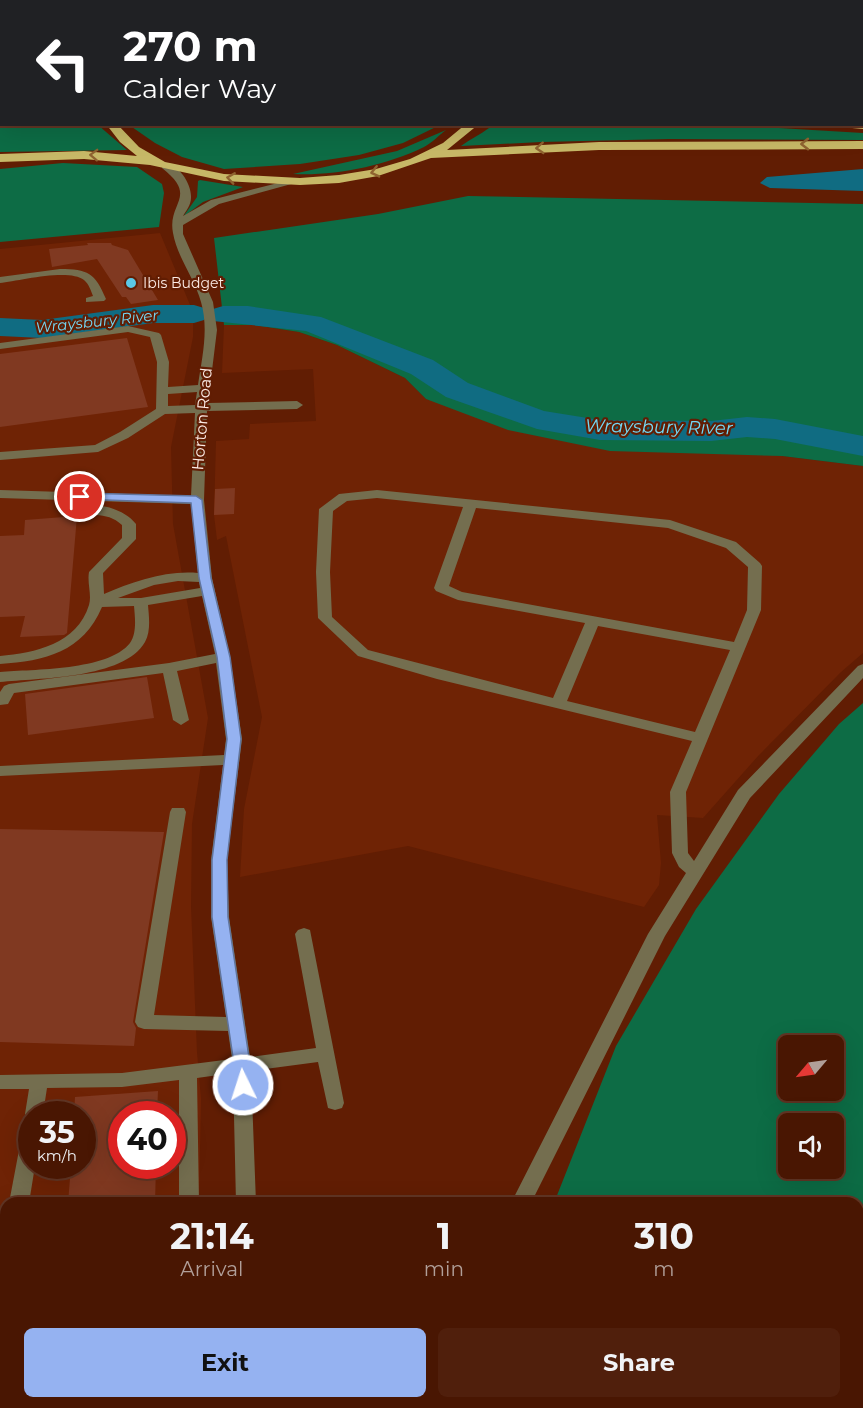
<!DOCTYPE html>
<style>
:root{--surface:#491602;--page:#501f0c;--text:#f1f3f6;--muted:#b19f99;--line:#613524;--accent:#95b2f1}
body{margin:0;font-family:Montserrat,sans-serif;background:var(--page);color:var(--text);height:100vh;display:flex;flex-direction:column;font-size:22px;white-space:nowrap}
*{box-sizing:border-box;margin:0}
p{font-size:20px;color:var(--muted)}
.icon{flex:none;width:33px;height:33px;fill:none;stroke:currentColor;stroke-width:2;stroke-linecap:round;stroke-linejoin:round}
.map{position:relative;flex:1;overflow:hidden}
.sheet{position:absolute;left:0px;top:1197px;width:864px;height:212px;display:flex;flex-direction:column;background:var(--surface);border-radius:18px 18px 0 0;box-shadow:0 6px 24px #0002,0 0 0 2px var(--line)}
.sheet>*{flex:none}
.banner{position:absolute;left:0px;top:0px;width:864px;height:126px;box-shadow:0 6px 24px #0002,0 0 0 2px var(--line);background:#202124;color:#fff;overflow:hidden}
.needle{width:39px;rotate:241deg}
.buttons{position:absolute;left:778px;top:1035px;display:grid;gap:12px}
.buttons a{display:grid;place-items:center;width:66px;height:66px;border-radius:9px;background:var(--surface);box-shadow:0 6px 24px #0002,0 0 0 2px var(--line);font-size:30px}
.speed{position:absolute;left:18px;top:1101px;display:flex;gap:12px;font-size:30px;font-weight:700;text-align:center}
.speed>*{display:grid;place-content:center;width:78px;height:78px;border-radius:50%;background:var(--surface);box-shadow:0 6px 24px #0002,0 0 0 2px var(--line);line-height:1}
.speed small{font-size:15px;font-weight:400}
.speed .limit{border:9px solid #d22;background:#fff;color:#111}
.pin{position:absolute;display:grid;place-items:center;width:51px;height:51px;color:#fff;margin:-26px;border:3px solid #fff;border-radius:50%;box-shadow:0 2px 6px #0007}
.me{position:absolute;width:66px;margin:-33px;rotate:356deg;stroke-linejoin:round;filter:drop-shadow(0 0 4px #0008)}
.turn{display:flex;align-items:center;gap:21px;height:126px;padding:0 24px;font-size:27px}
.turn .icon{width:78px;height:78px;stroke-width:2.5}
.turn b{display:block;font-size:42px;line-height:51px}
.eta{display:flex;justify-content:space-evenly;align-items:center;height:102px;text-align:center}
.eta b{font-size:36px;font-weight:700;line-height:42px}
.cta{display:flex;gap:12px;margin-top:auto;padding:12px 24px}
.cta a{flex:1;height:69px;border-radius:9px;background:var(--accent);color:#111;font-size:24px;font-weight:700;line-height:69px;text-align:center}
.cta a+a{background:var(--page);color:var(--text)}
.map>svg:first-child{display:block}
.built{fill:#6f2305;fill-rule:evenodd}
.green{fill:#0d6c45;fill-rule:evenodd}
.water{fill:#106c82}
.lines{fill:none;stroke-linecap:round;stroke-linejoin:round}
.river{fill:#106c82;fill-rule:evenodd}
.building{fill:#803921}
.minor{fill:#746e4f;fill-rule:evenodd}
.highway{fill:#c7b867;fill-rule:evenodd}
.oneway{stroke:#8f6330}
.route{fill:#95b2f1;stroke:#61749d;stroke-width:1.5}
.poi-dot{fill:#5bc8e6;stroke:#611d03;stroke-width:2}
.labels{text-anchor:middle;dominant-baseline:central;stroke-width:4.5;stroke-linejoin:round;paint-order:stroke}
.far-poi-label{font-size:14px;fill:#fcebe5;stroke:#611d03;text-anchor:start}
.far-water-label{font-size:15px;font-style:italic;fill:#73d8f5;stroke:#611d03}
.street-label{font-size:16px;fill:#fcebe5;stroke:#611d03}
.water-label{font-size:18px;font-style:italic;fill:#73d8f5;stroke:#611d03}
</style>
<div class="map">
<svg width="863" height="1408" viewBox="0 0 863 1408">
<rect width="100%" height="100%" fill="#611d03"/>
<!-- built -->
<path class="built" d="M 160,233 L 193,312 L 193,337 L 171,447 L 173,524 L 208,718 L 192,824 L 191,907 L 197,1052 L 201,1099 L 199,1203 L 6,1203 L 6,1402 L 117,1403 L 112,1408 L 0,1408 L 0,249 ZM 32,1114 L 82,1114 L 82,1166 L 32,1166 ZM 122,1114 L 172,1114 L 172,1166 L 122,1166 Z
M 224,325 L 254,325 L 299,332 L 337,345 L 405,378 L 426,399 L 782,456 L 863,466 L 863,653 L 841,672 L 759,755 L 703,818 L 657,815 L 661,863 L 659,885 L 644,907 L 408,846 L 240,877 L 244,809 L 262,717 L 226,536 L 217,540 L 214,515 L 216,441 L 249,439 L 250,424 L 316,421 L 313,369 L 222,373 Z"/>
<!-- green -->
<path class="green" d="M 0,0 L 174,0 L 175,1 L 2,2 L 0,44 Z
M 0,120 L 2,124 L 98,125 L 127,150 L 0,152 Z
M 489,124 L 712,124 L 863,133 L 863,140 L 669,139 L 541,142 L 461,146 C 470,139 480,135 489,128 Z
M 129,125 L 129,124 L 440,125 L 403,143 L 359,155 L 300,164 L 224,169 L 182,157 L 155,143 Z
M 446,130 C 439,135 432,143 424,147 C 385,166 335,176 293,174 L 397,151 Z
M 63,163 L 137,167 L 162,184 L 164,193 L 159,227 L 0,242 L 0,169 Z
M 200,180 L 243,187 L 203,202 L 183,217 L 197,197 L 198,181 Z
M 468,196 L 863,204 L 863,466 L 782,456 L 610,451 L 508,430 L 426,399 L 405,378 L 337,345 L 299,332 L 254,325 L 224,325 L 214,238 L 378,214 Z
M 863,703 L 863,1408 L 496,1408 L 496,1402 L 858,1402 L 858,1203 L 554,1203 L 616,1046 L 696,909 L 779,794 L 839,724 ZM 789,1046 L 834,1046 L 834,1090 L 789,1090 ZM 789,1124 L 834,1124 L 834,1168 L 789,1168 Z
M 331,1403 L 409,1403 C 391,1408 350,1408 331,1403 Z"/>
<!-- water -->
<path class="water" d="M 863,169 L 863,191 L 770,188 L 760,183 L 767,177 Z"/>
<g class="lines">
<!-- river -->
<path class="river" d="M 153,305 L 194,305 L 204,308 L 209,314 L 204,320 L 194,323 L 153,323 L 42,338 L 0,336 L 0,318 L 42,320 Z
M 223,306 L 248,306 L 321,317 L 433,360 L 468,383 L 544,411 L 600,420 L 711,421 L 747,417 L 775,419 L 863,436 L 863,456 L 775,439 L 747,437 L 711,441 L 600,440 L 537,429 L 446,397 L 411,374 L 306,331 L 213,321 L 208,315 L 213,309 Z"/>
</g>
<!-- building -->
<path class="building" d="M 87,243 L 111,243 L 112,245 L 128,250 L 158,300 L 131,304 L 126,297 L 122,297 L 97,259 L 52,267 L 49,249 L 88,245 Z
M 127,338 L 148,407 L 0,427 L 0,354 Z
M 235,488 L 234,514 L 214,515 L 215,489 Z
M 77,516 L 67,633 L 64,635 L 20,637 L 25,616 L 0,617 L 0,536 L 24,535 L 25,520 Z
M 147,677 L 154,718 L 28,735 L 25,694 Z
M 0,829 L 164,832 L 133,1022 L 136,1028 L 134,1046 L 0,1042 Z
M 158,1091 L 157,1114 L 122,1114 L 122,1166 L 156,1166 L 155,1203 L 68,1203 L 71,1166 L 82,1166 L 82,1114 L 74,1114 L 75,1097 Z"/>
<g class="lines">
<!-- minor -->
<path class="minor" d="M 398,0 L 410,0 L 396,2 Z
M 419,0 L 427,0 L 418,2 Z
M 162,164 C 178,162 192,184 191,198 C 191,205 186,211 183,216 L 211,200 L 290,180 L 295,183 L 219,204 L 183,225 L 183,234 L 213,302 L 217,330 L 208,403 L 297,401 L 303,405 L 297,409 L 207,411 L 204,500 L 212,578 L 230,657 L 242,739 L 227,860 L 229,917 L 250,1057 L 316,1048 L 295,934 L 298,930 L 304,928 L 310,930 L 344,1103 L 342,1108 L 335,1110 L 328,1108 L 318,1062 L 251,1071 L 256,1203 L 236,1203 L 233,1073 L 197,1078 L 199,1203 L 179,1203 L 179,1080 L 122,1087 L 47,1088 L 43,1114 L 32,1114 L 32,1121 L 27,1119 L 25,1114 L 29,1089 L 0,1089 L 0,1075 L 122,1073 L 232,1059 L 228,1031 L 144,1029 L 138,1027 L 135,1022 L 170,812 L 172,808 L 184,808 L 186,812 L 154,1015 L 226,1017 L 211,917 L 211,860 L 223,765 L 0,776 L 0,766 L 224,755 L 226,739 L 216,663 L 177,671 L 189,720 L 181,725 L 173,720 L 163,673 L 14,693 L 8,704 L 0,705 L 0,692 L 4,686 L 9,684 L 169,663 L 215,654 L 202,596 L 148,605 C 149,617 151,631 145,642 C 124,679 38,678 0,682 L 0,672 C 33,669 108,671 130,643 C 137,633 135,618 134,606 L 102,607 C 83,652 45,661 0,664 L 0,656 C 35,653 77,644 89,605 C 92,595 87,583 89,572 L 122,538 L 122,525 C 106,510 87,517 67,513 L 65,510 L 67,507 C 90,502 121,505 136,524 L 136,539 L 103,573 L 104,594 C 132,582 166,570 198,573 L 191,504 L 0,498 L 0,490 L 191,496 L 195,413 L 165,414 L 128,438 L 98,452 L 0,460 L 0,452 L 95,445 L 120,432 L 156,409 L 157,362 L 150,337 L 128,332 L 0,349 L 0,343 L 128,326 L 159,333 L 161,335 L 169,362 L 168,387 L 198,385 C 202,358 209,329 201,302 C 195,279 177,257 173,233 C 167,202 199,197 162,168 ZM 197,392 L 195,405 L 168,406 L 168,394 ZM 178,581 L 199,582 L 200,588 L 141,598 L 118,598 L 154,585 Z
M 60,269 C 88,269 95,273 106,299 L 104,301 L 86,302 L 86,298 L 93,296 C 91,291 89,284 84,280 C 69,268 18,281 0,283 L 0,277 Z
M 377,490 L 670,520 L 736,542 L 760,563 L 762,566 L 761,610 L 686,792 L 688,853 L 694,861 L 738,790 L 858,666 L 863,664 L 863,678 L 750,798 L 665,936 L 531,1203 L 511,1203 L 648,934 L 686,873 L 679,867 L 672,853 L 670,792 L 692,741 L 437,679 L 358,656 L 318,618 L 316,572 L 319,509 L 339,494 ZM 377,498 L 463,507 L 434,588 L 436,591 L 458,600 L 585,623 L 553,698 L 368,650 L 332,617 L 330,572 L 333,511 L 347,501 ZM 476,508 L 668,528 L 726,548 L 748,567 L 747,610 L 734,642 L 462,592 L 449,586 ZM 598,626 L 730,650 L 695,732 L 567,701 Z
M 32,1122 L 32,1166 L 35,1166 L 29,1203 L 9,1203 L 23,1129 L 25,1124 Z
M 0,1369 L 6,1372 L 6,1393 L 0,1390 Z
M 21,1402 L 47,1402 L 50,1408 L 24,1408 Z
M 145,1402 L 168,1402 L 165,1408 L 142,1408 Z
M 261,1402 L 287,1402 L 290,1408 L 264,1408 Z
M 439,1402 L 475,1402 L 475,1408 L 436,1408 Z"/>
<!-- highway -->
<path class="highway" d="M 177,0 L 187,0 L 188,2 L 178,2 Z
M 223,0 L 236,0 L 237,2 L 224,2 Z
M 0,48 L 2,48 L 2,54 L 0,54 Z
M 862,63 L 863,63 L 863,69 L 862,69 Z
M 862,79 L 863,79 L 863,85 L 862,85 Z
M 0,85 L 2,85 L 2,91 L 0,91 Z
M 862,94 L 863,94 L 863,100 L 862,100 Z
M 862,107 L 863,107 L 863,113 L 862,113 Z
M 0,110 L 2,110 L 2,116 L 0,116 Z
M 863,123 L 863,129 L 841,127 L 836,124 L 862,124 Z
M 106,124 L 117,124 L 139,147 L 165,162 L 224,174 L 300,178 L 339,175 L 376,169 L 410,159 L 443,143 L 466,124 L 479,124 L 447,150 L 599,142 L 863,141 L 863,149 L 599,150 L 431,158 L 378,176 L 339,183 L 300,185 L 224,181 L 150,165 L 84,159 L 0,162 L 0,154 L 84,151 L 137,156 L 120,142 Z"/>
</g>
<!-- one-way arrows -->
<defs><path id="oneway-chevron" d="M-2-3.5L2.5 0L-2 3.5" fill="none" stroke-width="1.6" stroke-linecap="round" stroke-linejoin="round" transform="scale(1.5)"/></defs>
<g class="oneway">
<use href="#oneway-chevron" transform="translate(805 144) rotate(-180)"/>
<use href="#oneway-chevron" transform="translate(540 148) rotate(177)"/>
<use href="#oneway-chevron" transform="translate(94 155) rotate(-178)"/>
<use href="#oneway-chevron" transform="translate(375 172) rotate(167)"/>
<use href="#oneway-chevron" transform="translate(231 178) rotate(-172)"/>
</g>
<!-- route -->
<path class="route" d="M 80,493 L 196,496 L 202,500 L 211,578 L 230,657 L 241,739 L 227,860 L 228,917 L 250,1064 L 251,1085 L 249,1090 L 243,1092 L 237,1090 L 234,1085 L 234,1064 L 212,917 L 212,860 L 227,739 L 217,657 L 199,578 L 191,503 L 76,499 L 76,494 Z"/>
<!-- markers -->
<circle class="poi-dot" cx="131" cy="283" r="6"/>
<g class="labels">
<!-- far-poi labels -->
<g class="far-poi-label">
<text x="143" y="283">Ibis Budget</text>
</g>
<!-- far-water labels -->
<g class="far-water-label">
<text transform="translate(97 321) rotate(-6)">Wraysbury River</text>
</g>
<!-- street labels -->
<g class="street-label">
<text transform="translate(202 419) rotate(-85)">Horton Road</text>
</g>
<!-- water labels -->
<g class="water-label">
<text transform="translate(659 427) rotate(1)">Wraysbury River</text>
</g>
</g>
</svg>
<div class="buttons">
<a><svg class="needle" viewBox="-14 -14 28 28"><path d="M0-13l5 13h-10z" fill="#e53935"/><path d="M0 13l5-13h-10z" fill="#b19f99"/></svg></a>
<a><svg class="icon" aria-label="sound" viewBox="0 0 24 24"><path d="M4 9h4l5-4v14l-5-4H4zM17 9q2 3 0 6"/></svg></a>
</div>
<div class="speed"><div>35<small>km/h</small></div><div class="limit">40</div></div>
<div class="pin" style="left:80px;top:497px;background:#d93025"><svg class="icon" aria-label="arrive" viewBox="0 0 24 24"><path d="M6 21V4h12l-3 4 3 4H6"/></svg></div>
<svg class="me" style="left:243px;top:1085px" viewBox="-20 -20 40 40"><circle r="17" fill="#95b2f1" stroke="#fff" stroke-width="3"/><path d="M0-11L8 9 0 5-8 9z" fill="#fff"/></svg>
<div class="banner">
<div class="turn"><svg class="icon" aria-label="left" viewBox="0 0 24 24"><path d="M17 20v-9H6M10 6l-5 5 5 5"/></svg><div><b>270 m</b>Calder Way</div></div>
</div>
<section class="sheet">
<div class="eta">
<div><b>21:14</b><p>Arrival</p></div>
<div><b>1</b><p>min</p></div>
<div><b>310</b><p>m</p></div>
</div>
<div class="cta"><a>Exit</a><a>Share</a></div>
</section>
</div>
